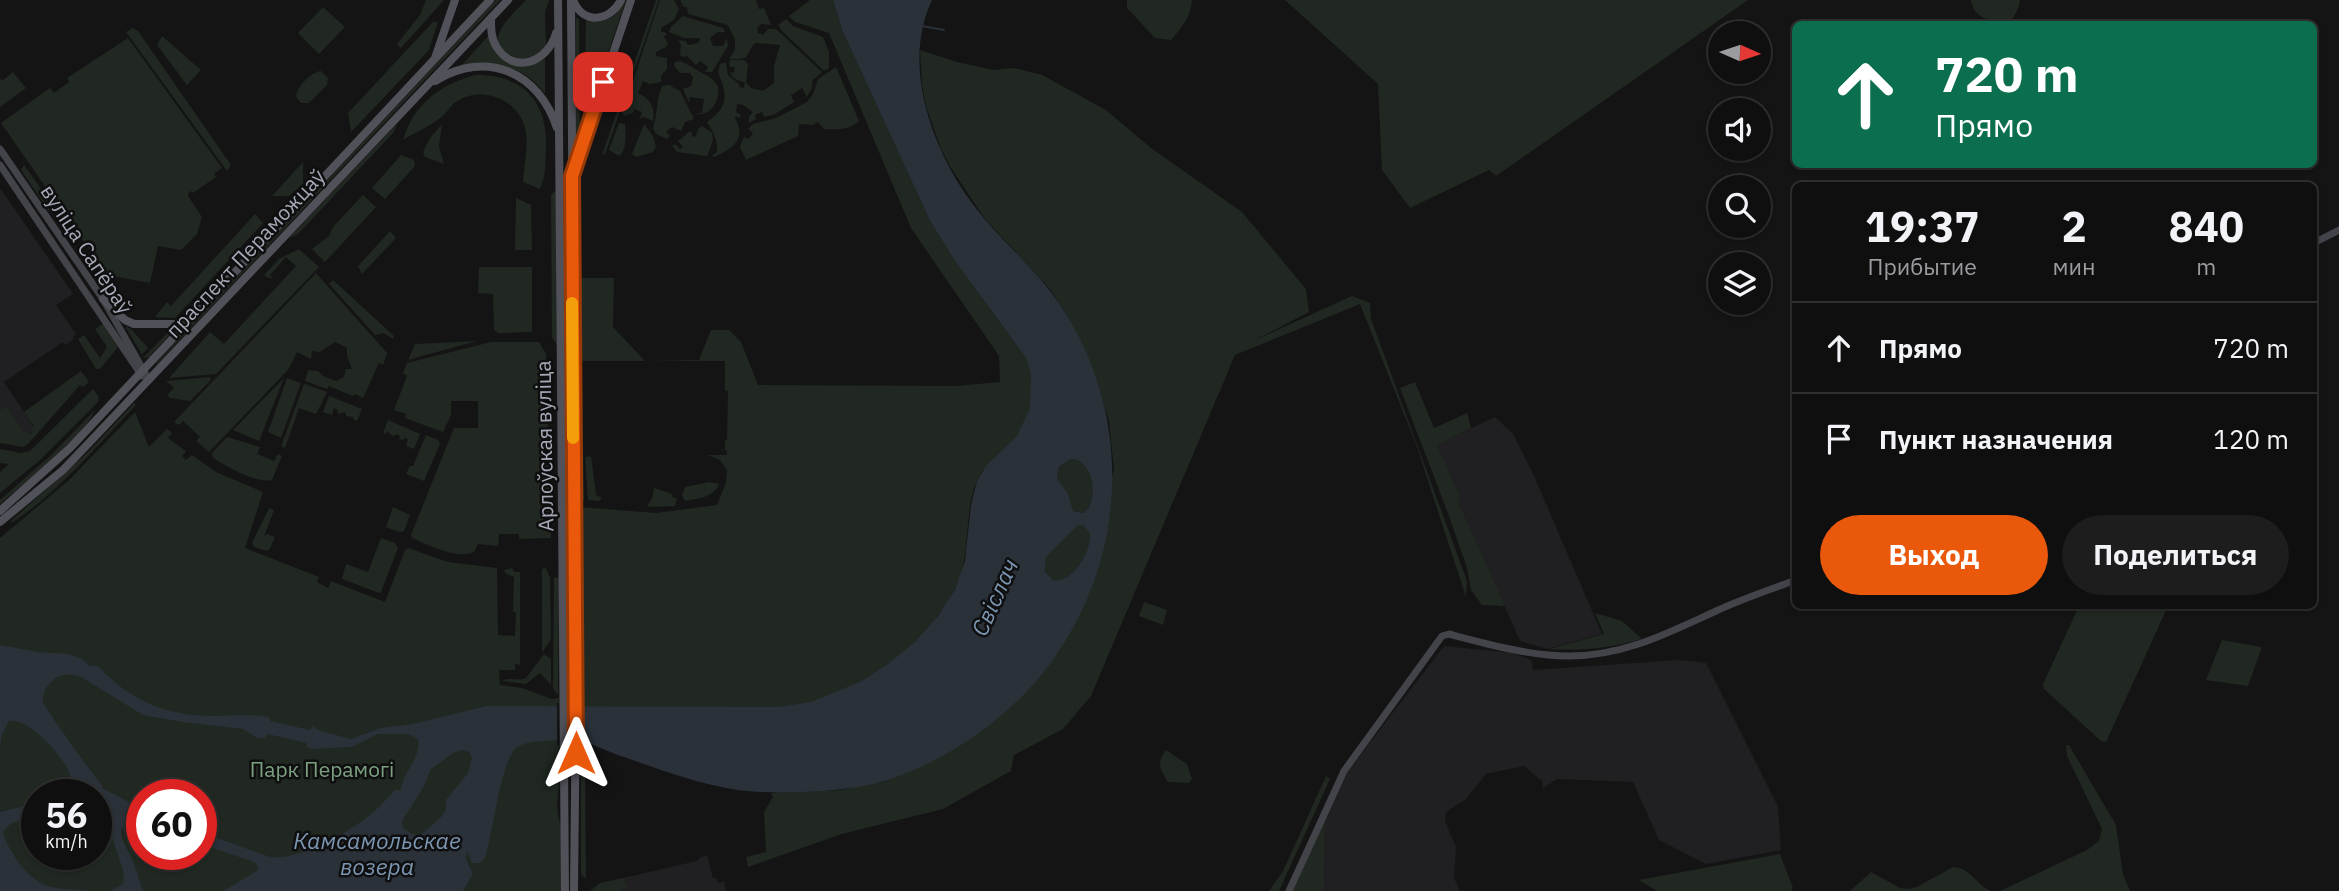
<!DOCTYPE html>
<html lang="ru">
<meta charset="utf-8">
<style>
:root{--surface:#0f0f10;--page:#1d1d1e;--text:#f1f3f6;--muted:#9b9c9f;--line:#2f2f30;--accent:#ea580c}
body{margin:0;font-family:"IBM Plex Sans",sans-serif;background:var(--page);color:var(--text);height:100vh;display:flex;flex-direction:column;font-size:26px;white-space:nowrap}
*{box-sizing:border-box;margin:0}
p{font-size:23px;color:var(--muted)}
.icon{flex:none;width:38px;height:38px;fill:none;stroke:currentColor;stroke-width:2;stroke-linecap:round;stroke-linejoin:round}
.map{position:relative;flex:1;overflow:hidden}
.panel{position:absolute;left:1792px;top:182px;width:525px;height:427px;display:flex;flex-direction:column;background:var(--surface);border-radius:10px;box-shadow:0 2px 5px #0004,0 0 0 2px var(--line)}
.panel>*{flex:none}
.banner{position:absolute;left:1792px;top:21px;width:525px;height:147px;border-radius:10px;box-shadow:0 2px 5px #0004,0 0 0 2px var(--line);background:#0b6e4f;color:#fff;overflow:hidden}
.needle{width:46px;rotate:93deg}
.tools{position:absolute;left:1708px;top:21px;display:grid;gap:14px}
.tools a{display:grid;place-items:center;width:63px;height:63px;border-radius:50%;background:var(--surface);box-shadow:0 2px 5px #0004,0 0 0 2px var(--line);font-size:35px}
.speed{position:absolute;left:21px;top:779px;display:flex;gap:14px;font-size:35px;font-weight:700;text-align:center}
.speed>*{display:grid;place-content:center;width:91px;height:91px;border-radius:50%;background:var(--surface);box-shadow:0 2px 5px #0004,0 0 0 2px var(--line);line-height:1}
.speed small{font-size:18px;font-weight:400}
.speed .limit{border:10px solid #d22;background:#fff;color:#111}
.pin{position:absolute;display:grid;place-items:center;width:60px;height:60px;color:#fff;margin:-30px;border-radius:14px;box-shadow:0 4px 10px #0006}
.me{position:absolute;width:77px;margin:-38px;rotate:0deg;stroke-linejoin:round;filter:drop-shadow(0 0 5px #0008)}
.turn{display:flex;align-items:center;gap:24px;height:147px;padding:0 28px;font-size:32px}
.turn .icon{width:91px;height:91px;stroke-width:2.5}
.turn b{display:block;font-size:49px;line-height:60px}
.eta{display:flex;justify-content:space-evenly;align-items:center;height:119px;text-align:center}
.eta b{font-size:42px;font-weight:700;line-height:49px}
.action{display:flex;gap:14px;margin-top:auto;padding:14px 28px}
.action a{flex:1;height:80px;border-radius:42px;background:var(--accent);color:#fff;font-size:28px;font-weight:700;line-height:80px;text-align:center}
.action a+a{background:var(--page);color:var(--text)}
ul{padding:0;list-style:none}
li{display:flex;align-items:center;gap:21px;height:91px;padding:0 28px;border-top:2px solid var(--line)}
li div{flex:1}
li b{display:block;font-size:26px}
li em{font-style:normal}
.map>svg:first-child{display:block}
.built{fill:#202022}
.green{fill:#202821;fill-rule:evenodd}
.water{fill:#2a3139;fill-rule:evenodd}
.pier{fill:#141415}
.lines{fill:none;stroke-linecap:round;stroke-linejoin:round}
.stream{stroke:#2a3139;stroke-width:2}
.secondary{stroke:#43444a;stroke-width:7}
.primary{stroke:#515259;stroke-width:8}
.route-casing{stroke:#983908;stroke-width:18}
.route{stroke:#ea580c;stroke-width:12}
.slow{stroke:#f59e0b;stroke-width:12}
.labels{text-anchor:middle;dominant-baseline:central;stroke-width:5;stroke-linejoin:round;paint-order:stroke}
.street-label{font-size:21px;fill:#a5a9b6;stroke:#0f0f10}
.park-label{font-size:21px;fill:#7ca181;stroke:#0f0f10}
.water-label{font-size:23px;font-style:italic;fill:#7c95b1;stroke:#0f0f10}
</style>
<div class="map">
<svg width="2339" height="891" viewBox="0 0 2339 891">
<rect width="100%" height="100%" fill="#141415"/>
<!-- built -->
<path class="built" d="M 0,188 L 73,294 L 56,305 L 76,334 L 73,337 L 74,339 L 65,345 L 63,342 L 4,382 L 34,427 L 33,432 L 30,435 L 24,433 L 6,406 L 0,410 Z
M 1495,417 L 1513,434 L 1535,478 L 1602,634 L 1547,649 L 1520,641 L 1458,501 L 1461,499 L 1459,495 L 1436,445 Z
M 1444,646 L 1512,653 L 1531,660 L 1533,670 L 1679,660 L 1706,663 L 1778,807 L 1781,850 L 1706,864 L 1659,840 L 1633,782 L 1557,779 L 1542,789 L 1543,782 L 1524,766 L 1486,774 L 1466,799 L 1446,812 L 1445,821 L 1456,847 L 1454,878 L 1460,891 L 1324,891 L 1325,817 L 1349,770 Z
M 707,855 L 713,878 L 716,878 L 718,883 L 724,881 L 726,891 L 595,891 L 601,883 L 697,861 L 700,858 Z"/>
<!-- green -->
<path class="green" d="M 426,0 L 444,0 L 401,48 L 397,44 L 420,15 Z
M 496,0 L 500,0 L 157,364 L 156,363 Z
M 526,0 L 549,0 L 545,12 L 546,48 L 539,54 L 520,60 L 506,53 L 497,41 C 499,25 515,12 526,0 Z
M 624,0 L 626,0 L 584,124 L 586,20 C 605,24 617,19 624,0 Z
M 656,0 L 659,0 L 605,154 L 602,155 Z
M 660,0 L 674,0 L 679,9 L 674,20 L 661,28 L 661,32 L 667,33 L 664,37 L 668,43 L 666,47 L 656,52 L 656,56 L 667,58 L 667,69 L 661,76 L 661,82 L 650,84 L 643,81 L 638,93 C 651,100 655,106 653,121 L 644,117 L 640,118 L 642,112 L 634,109 L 633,113 L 624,116 L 622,113 Z
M 680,0 L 756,0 L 759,9 L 764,8 L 771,25 L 761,24 L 757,28 L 758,33 L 763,35 L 768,29 L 776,29 L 822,72 L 812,81 L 812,88 L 807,97 L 802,88 L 791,95 L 794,102 L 775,114 L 764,117 L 762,112 L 755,115 L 756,119 L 749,123 L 749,117 L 753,112 L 743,105 L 737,104 L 736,112 L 741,115 L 740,118 L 735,116 L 735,118 C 747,138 733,149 714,157 L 712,155 L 717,152 C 718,142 713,131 707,122 C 730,106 727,95 718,72 L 720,64 L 726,62 L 728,75 L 739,84 L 739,87 L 744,88 L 745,82 C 738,81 732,79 730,72 L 734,73 L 735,67 L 730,67 L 729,63 L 730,60 L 744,60 L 748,64 L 746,83 L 751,88 L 763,91 L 774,83 L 774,66 L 780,45 L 755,43 C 742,57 755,59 729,59 L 735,50 L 735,40 L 728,25 L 688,14 L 687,7 L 684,7 Z
M 810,0 L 833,0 L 842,30 L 930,221 L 955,261 L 1026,358 C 1039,388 1032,423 1008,446 C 996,457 984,466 977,481 C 962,516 973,556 954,590 C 926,644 870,687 811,702 C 781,710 747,708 716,708 C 672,708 627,708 583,708 L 583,699 L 580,695 L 582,641 L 580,634 L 579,507 L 656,513 L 717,505 L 726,483 L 727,470 L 720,460 L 708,455 L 727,455 L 727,450 L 725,450 L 725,441 L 727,440 L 728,391 L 725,390 L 725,361 L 580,361 L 577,358 L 578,278 L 614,278 L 613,327 L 645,361 L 699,360 L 711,330 L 729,330 L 741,342 L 758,385 L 955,386 L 1000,382 L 999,356 L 911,228 L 829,33 L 795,22 L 789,16 Z
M 1127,0 L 1192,0 C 1191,17 1182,27 1171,40 L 1155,38 L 1127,8 Z
M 1285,0 L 1748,0 L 1496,176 L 1489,170 L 1410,208 L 1382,170 L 1378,84 Z
M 1971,0 L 2020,0 C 2018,10 2015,18 2006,24 C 1991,21 1973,18 1971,0 Z
M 323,7 L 345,27 L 319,54 L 298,33 Z
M 683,16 L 723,28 L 725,32 L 718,32 L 710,38 L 713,46 L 723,46 L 727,38 L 728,46 L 712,72 L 705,72 L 708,67 L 700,61 L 696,65 L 687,56 L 683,57 L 680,55 L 681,45 L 678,40 L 685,41 L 688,45 L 699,43 L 700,38 L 684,38 L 669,32 L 671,27 Z
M 576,18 L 579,19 L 580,133 L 576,141 Z
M 786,19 L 793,26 L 823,37 L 829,52 L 829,68 L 824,71 L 782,31 L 778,25 Z
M 433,22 L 438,22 L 429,50 L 351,132 L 348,113 Z
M 133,28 L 138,31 L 231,165 L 227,171 L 126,32 Z
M 489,35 L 514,65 L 527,67 L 545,59 L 545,94 C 524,64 494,63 461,66 Z
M 162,36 L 201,70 L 187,85 L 157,45 Z
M 128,38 L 222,168 L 214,174 L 216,177 L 193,193 L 191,191 L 189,192 L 188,196 L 202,217 L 197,234 L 181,250 L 158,246 L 150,283 L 107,275 L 1,123 L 50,88 L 54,93 L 69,82 L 67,78 Z
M 920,50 L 957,62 L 993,70 L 1014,68 L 1042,75 L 1106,110 L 1151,148 L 1242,212 L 1306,289 L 1309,312 L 1253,341 L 1352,296 L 1370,303 L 1371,319 L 1467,581 L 1466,597 L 1416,444 L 1360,304 L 1235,355 L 1091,696 L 1063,729 L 1014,755 L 1011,771 L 943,809 L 842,834 L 748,867 L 746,857 L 766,852 L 764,812 L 773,797 L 771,793 L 840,790 L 883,782 L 939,757 L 992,723 L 1009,708 L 1060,649 L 1114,470 L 1109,421 L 1095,376 L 1064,310 L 1050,289 L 985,219 L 951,168 L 941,149 L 926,106 L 922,85 Z
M 681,61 L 711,78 L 718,86 C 720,101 711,118 694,113 L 702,113 L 704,99 L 690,97 L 689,103 L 683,89 L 691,86 L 693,78 L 690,73 L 680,73 L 674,66 L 675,62 Z
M 836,67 L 859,121 C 849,130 837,130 824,129 L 818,122 L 813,125 L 799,124 L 798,136 L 746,160 L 740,147 L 744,137 L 749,139 L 753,133 L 748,129 L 753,124 L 776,118 L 807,102 L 813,94 L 818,79 Z
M 321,71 L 328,78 L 327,85 L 309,103 L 301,103 L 296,97 C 296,87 311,72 321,71 Z
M 13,72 L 26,88 L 0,107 L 0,78 L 2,81 Z
M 476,75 C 523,75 547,101 546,146 C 545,164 547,172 540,189 L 523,182 C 524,166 528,149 526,133 C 522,102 486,85 459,100 C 451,104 447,113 440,118 C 430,126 414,133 403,140 C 413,105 440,84 476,75 Z
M 669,85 L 680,91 L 694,119 L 685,122 L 681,131 L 672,127 L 666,132 L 670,136 L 667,139 L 656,134 L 653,128 C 658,114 656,99 662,86 Z
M 619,123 L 625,124 C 626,134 627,150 619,156 L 609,150 Z
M 397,124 L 394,132 L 298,234 L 289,238 Z
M 442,124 L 439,146 L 444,164 L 425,157 L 423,152 L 430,138 Z
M 644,124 L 653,136 L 656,147 L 653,152 L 636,157 L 632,154 Z
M 702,126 L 712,133 L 713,141 L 707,156 L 677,152 L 672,146 L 675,144 L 680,149 L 683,147 L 678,141 L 689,132 L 692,132 L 692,137 L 696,136 L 698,129 Z
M 401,155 L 414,160 L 415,166 L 385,199 L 372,188 Z
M 303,162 L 303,184 L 289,196 L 272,196 Z
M 24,165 L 56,210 L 55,212 L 49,211 L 21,170 Z
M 556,190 L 556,211 L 557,344 L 552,338 L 551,195 Z
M 363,195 L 376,207 L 325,262 L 312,249 L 329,236 L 333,227 Z
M 516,198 L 531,205 L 532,250 L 515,250 Z
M 255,214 L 263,223 L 175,318 L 155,317 L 167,302 L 171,306 Z
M 390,231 L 396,238 L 362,274 L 358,266 Z
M 299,249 L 319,267 L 216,374 L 169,378 L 210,332 L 224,344 L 296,266 L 286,257 L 270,275 L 273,278 L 268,278 L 264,275 L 279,259 Z
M 479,267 L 532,267 L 532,332 L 498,333 L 494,330 L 493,294 L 478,293 Z
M 316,273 L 387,353 L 383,365 L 379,363 L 363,398 L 355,394 L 353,396 L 329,386 L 327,389 L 305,381 L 308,370 L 318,371 L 323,376 L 336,381 L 344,377 L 346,369 L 352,369 L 347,356 L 347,348 L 335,342 L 320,352 L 312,351 L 311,359 L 297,352 L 288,370 L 209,452 L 196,441 L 200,437 L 183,421 L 179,425 L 174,422 Z
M 333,280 L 394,336 L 393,339 L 384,333 L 375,335 L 329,284 Z
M 103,324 L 118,347 L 100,369 L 96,369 L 78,339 L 84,335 L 100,358 L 107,347 L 95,329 Z
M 125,326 L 131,329 L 148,348 L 142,354 L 144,357 L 172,328 L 174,330 L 149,357 L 144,358 Z
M 477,341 L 408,360 L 415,344 Z
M 491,342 L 539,342 L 546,354 L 551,538 L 519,539 L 519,534 L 499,534 L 498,546 L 478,544 L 474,552 C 456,560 429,545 412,538 L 411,535 L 454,428 L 478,428 L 478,401 L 451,401 L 451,415 L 443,432 L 405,418 L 406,414 L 394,410 L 407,376 L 403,373 L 407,363 Z
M 582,368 L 584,500 L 580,500 L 578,496 L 577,373 Z
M 81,371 L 89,382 L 83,387 L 80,385 L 28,444 L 23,447 L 0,443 L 0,410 L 6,406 L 24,432 L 27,431 L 30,435 L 33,432 L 31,429 L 34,426 L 24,412 Z
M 210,377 L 211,380 L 190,401 L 170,398 L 167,395 L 174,388 L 166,381 Z
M 284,378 L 259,441 L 233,430 Z
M 287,378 L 301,383 L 281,438 L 268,432 Z
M 1415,382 L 1434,428 L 1467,413 L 1471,428 L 1437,445 L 1459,495 L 1461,500 L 1458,501 L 1505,606 L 1482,605 L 1471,590 L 1467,568 L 1449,516 L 1400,388 Z
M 304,384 L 327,392 L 316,414 L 299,408 L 285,448 L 281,446 Z
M 93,389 L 99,397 L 98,402 L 40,460 L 0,493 L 0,472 L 9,464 L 0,463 L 0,449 L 21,453 L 30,451 Z
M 329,396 L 362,409 L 357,421 L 353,419 L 354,417 L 346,416 L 346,413 L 342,412 L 341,414 L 337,413 L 338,410 L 334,408 L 332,415 L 323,412 Z
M 134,403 L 136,405 C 101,442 54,497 11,523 L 11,521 L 88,452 Z
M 95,410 C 85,435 22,486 0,504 L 0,500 L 49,457 Z
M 135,412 L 149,447 L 167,429 L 172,433 L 168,438 L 186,451 L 182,456 L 186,460 L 192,455 L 216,472 L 263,492 L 245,548 L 319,577 L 317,582 L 328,588 L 331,581 L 385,602 L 405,550 L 408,548 L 448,562 L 497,568 L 498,635 L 515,636 L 516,612 L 513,612 L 514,577 L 506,574 L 504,570 L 512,568 L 514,572 L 520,572 L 520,665 L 515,664 L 515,670 L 499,670 L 500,685 L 522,688 L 552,699 L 559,698 C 559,720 559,742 560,764 C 561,786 552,807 562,828 L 562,891 L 0,891 L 0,538 L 68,481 ZM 37,794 L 96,794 L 96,854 L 37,854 ZM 142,794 L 201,794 L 201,854 L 142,854 Z
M 388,420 L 420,434 L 414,449 L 406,446 L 408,439 L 404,438 L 403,440 L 399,439 L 400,436 L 395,434 L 394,437 L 387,431 L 386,434 L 383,433 Z
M 426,435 L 438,440 L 440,444 L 424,481 L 406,474 L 410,466 L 413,466 Z
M 227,437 L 260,447 L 257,454 L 274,461 L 278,454 L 282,456 L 272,480 C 257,484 225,466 212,457 L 212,453 Z
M 591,456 L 596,495 L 602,498 L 599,501 L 588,500 L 585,457 Z
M 1071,459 C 1094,460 1099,500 1084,513 L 1073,511 L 1065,490 L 1057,478 L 1059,467 Z
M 709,482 L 719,484 C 713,498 699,498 685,501 L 682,495 L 685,487 Z
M 654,488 L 672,494 L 672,497 L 677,498 L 675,506 L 647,507 L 652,498 Z
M 393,507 L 410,515 L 404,531 L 399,532 L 386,527 Z
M 269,508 L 274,510 L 264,537 L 267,534 L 275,537 L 270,549 L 267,551 L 254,547 L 252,543 Z
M 1077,525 L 1083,525 L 1090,534 C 1091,551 1073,583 1053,580 L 1045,572 L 1046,557 Z
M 381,538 L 395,543 L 398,548 L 381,592 L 379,593 L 342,579 L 346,564 L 368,572 Z
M 546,568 L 550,578 L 551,639 L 542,653 L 542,569 Z
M 554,577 L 559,578 L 558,695 L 553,688 Z
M 1144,602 L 1167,610 L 1163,625 L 1139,616 Z
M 2079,606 L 2168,606 L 2106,742 L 2101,741 L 2044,689 L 2043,684 Z
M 1595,613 L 1622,621 L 1642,639 C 1611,648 1581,651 1549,649 L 1604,634 Z
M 2222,640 L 2262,647 L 2248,686 L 2206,680 Z
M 544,654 L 551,659 L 551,685 L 540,673 L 526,684 L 502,681 C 510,676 518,682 526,678 Z
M 2066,745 L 2069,745 L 2116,825 L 2123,874 L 2130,891 L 2000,891 L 2087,850 L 2099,841 L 2102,829 L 2067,756 Z
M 1166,750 L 1187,764 L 1192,779 L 1189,783 L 1168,782 C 1160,769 1156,763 1166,750 Z
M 581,757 L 585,762 L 586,879 L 581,874 Z
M 1326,776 L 1330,779 L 1279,891 L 1269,891 L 1283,871 Z
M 1325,817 L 1324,891 L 1292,891 Z
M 1780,854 L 1793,888 L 1791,891 L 1657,891 L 1639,880 Z
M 1953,867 C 1971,868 1976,885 1991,891 L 1850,891 L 1871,872 L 1900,888 L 1909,889 L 1917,887 Z
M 623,878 L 627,887 L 620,891 L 590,891 L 600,883 Z"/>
<!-- water -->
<path class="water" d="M 833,0 L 932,0 C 901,65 932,149 972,203 C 999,240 1036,268 1061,306 C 1134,417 1128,558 1050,664 C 1010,718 945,763 881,782 C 848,792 773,795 738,790 C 697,784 659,769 621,756 C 609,752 598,746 587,743 C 572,740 528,738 516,748 C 500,764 493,833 485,858 L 480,863 L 472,863 L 467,851 L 466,859 L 473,874 L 463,891 L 223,891 L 257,871 L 258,866 L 254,862 L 201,844 L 201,832 L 270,857 C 298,861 350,832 371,814 C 380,807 387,798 395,790 L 401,790 C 402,773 422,757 418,739 L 408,734 L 378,734 L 351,747 L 312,749 L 307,747 L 307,743 L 267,734 L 265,738 L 257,738 L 243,729 L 183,722 L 143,715 L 83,678 C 74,674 64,673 56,678 C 48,683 42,693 43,702 C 44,707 94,776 101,784 L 102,788 L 142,809 L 142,825 L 129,822 L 121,829 L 122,839 L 133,861 L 143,891 L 110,891 L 123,884 L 124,873 L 110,831 L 96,821 L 96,794 L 63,794 L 67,793 C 71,786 72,780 69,772 C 62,755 28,717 9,721 L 2,735 L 0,748 L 0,645 L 38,652 L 68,654 L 82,659 L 90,666 L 98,666 C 130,701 167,716 214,716 C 233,716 251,714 269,717 L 270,721 L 310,730 L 312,726 L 321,731 L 351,739 L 380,728 L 413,724 L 487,706 L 779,707 L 811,702 L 862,681 L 888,664 L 915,642 L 938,616 L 955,589 L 965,561 L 971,505 L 977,481 L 986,466 L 1017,436 L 1030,408 L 1031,374 L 1026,358 L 955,261 L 930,221 L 842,30 ZM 1071,459 C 1094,460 1099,500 1084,513 L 1073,511 L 1068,494 L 1057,478 L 1059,467 ZM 1078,525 L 1083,525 L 1090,534 C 1091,551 1073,583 1053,580 L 1045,572 L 1046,557 ZM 463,750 L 469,752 L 472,758 L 468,773 L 446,800 L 446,809 L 442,816 L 421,835 L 412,834 L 403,828 L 402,821 L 423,788 L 431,769 L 455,752 Z
M 37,803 L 37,818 C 24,821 9,819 3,833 C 10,853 25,876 45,885 C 58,890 76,889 90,891 L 0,891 L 0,812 Z"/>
<!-- pier -->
<path class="pier" d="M 557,703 L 583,704 L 583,746 L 557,745 Z"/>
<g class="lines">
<!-- stream -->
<path class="stream" d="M 922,26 L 944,30"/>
<!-- secondary -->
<path class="secondary" d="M 0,149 L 103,299 L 149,380
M 0,165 L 142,376
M 2314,243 L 2339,230
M 1289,891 L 1344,771 L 1442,636 L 1449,634 C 1487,644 1530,656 1569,656 C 1624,656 1668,633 1716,611 C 1742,599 1769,590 1796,580"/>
<!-- primary -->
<path class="primary" d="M 558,0 L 565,891
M 571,0 L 576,698 L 574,891
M 573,0 C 583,25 610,22 621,0
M 491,18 C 491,28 491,38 496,46 C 514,76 548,62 556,33
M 435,58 L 455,0
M 435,81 C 486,49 539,72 557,128
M 574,170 L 631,0
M 103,299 L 125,320 L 134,324 L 187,324
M 0,511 L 70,448 L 490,0
M 0,522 L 63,470 L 87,445 L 508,0"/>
</g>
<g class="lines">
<defs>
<path id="route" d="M 576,753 L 572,176 L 603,82"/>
</defs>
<!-- route casing -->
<use href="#route" class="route-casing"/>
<!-- route -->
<use href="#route" class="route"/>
<!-- slow -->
<path class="slow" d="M 572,303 L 573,438"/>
</g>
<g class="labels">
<!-- street labels -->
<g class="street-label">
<text transform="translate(87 249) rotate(57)">вуліца Сапёраў</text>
<text transform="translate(245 253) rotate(-47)">праспект Пераможцаў</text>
<text transform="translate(544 446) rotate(-91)">Арлоўская вуліца</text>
</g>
<!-- park labels -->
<g class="park-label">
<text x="322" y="769">Парк Перамогі</text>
</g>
<!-- water labels -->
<g class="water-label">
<text transform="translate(994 597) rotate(-66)">Свіслач</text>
<text x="377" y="840">Камсамольскае<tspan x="377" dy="26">возера</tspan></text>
</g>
</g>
</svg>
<div class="tools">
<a><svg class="needle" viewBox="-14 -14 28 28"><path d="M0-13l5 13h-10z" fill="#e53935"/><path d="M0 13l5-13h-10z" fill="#9b9c9f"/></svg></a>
<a><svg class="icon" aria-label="sound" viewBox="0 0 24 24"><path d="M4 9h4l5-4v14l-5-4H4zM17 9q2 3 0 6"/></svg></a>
<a><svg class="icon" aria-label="search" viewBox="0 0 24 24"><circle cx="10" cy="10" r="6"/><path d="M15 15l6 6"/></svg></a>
<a><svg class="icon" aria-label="layers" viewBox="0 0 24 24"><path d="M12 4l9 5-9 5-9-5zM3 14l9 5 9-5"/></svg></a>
</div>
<div class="speed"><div>56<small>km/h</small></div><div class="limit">60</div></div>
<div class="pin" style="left:603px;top:82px;background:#d93025"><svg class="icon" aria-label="arrive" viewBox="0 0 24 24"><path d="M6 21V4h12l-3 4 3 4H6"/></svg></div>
<svg class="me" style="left:576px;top:753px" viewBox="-20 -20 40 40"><path d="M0-17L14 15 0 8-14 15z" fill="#ea580c" stroke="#fff" stroke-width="4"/></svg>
<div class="banner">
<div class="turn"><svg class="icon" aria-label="ahead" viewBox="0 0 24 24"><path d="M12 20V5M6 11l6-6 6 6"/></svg><div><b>720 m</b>Прямо</div></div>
</div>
<section class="panel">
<div class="eta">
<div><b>19:37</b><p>Прибытие</p></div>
<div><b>2</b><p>мин</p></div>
<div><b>840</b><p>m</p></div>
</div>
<ul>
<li><svg class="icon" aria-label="ahead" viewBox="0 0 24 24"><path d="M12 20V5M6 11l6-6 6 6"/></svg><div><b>Прямо</b></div><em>720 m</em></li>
<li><svg class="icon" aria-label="arrive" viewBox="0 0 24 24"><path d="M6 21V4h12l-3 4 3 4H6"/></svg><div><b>Пункт назначения</b></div><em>120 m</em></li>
</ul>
<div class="action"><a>Выход</a><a>Поделиться</a></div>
</section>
</div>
